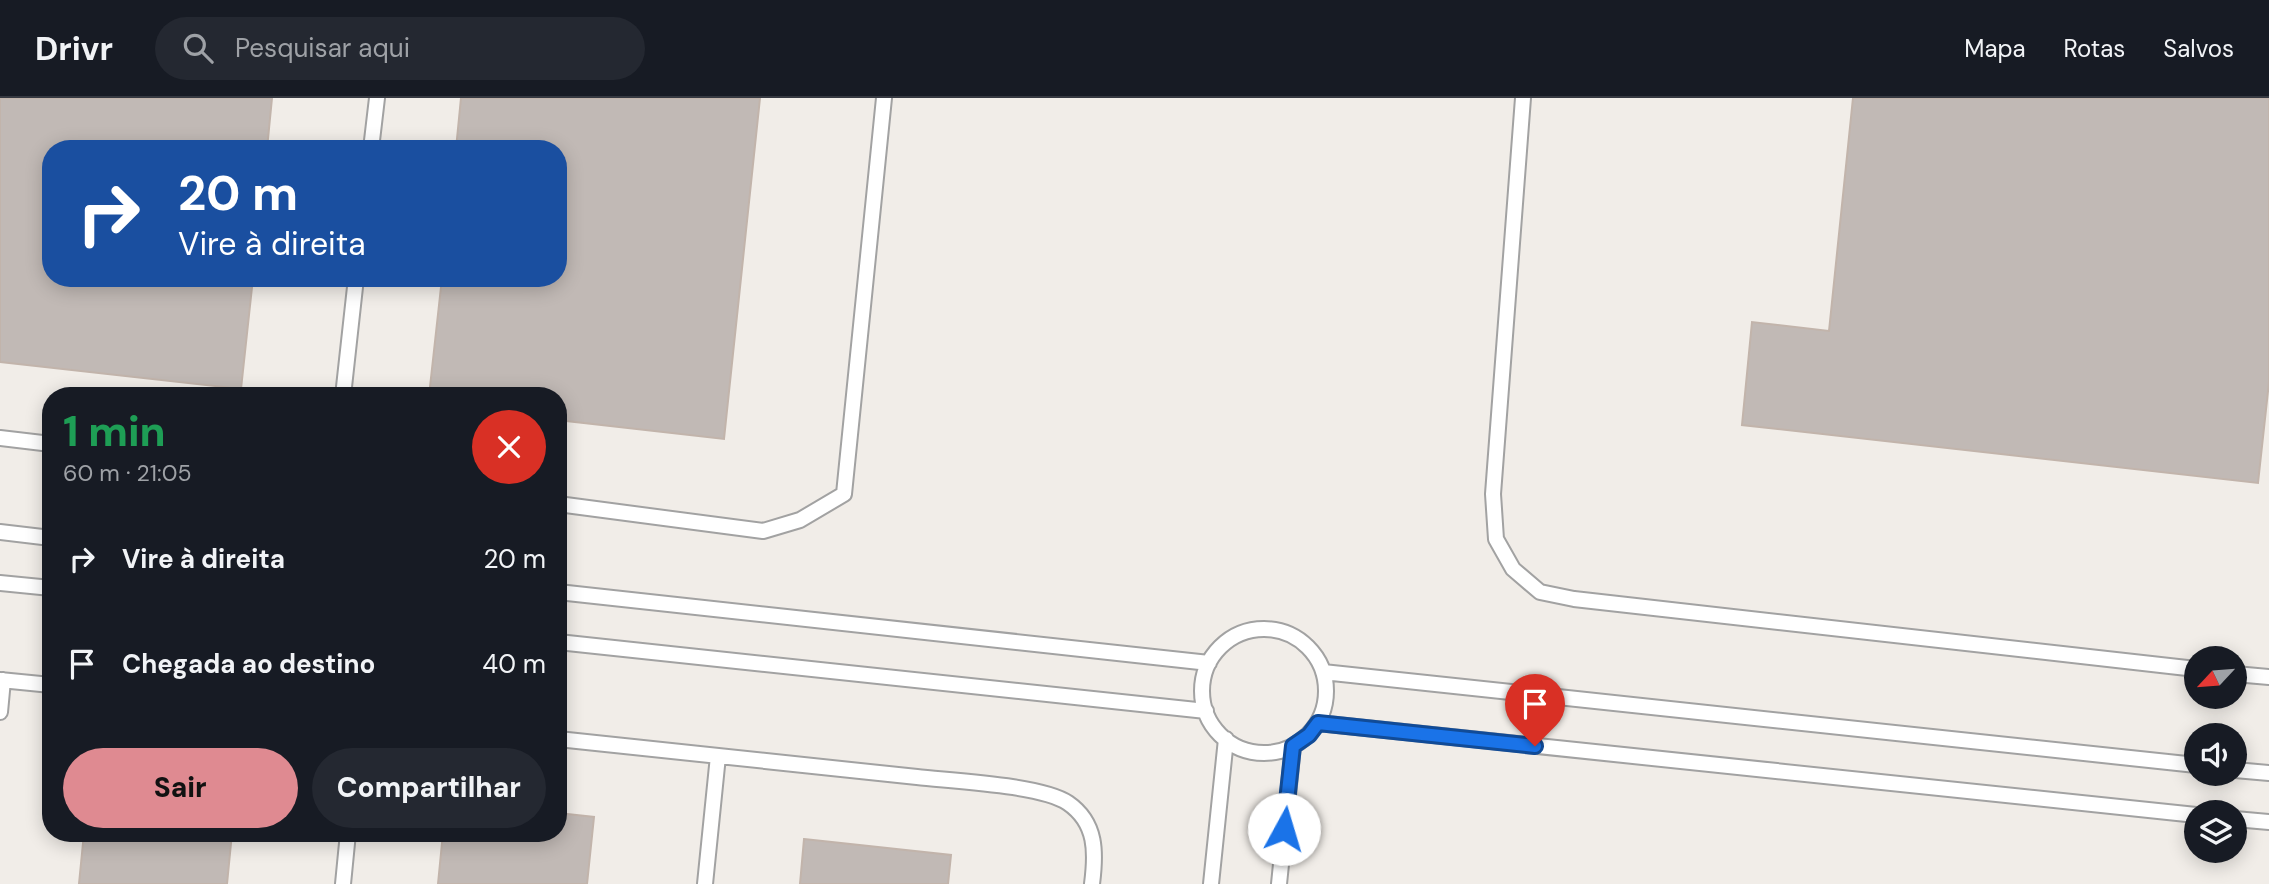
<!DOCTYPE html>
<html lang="pt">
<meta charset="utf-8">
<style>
:root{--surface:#171b24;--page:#242831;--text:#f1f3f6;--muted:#9ea1a6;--line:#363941;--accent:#df8a91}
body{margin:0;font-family:"DM Sans",sans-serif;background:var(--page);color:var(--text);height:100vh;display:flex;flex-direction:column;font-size:26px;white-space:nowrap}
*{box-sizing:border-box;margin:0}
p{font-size:23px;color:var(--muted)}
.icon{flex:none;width:38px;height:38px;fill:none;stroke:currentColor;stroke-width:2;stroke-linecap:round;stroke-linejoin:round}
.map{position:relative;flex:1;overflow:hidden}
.drawer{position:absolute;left:42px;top:289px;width:525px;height:455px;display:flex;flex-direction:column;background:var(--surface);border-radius:28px;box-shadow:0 4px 18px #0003}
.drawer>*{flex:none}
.banner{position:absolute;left:42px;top:42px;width:525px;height:147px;border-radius:28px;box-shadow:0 4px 18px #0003;background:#1a4fa0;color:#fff;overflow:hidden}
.needle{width:46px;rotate:244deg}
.controls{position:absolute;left:2184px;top:548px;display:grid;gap:14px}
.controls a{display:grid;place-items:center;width:63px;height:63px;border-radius:50%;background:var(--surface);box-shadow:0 4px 18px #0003;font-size:35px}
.pin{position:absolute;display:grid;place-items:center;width:60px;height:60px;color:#fff;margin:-72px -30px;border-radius:50% 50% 50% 0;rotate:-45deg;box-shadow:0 0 7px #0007}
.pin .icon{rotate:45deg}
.me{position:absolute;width:77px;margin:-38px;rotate:6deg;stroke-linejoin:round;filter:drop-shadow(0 0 5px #0008)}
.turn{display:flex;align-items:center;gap:24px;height:147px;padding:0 21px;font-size:32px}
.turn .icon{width:91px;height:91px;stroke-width:2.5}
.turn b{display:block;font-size:49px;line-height:60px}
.round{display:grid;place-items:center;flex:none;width:74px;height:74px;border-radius:37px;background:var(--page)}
.head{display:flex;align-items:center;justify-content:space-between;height:119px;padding:0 21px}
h1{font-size:42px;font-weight:800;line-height:52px;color:#1e9e55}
.action{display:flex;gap:14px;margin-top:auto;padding:14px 21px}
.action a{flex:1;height:80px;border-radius:42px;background:var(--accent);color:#111;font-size:28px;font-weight:800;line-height:80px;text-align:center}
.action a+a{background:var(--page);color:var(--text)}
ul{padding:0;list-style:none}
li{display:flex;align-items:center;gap:21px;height:105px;padding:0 21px}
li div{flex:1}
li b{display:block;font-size:26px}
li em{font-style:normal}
header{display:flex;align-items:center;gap:42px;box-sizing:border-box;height:98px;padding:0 35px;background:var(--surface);border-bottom:2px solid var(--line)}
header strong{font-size:33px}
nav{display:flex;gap:38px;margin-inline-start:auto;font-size:24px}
.search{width:490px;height:63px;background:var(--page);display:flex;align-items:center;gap:18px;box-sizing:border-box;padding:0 24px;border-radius:38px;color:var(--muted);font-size:26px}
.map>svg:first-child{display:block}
.building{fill:#c1b9b5;stroke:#c2b4ab;stroke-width:2}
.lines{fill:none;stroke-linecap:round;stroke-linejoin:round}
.lane-casing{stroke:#a2a2a2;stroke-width:18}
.lane{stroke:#fff;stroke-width:14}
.route-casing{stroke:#114b97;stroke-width:18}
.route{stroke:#1a73e8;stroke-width:12}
</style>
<header>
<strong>Drivr</strong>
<div class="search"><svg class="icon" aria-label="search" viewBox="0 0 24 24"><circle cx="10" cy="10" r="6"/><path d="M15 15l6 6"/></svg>Pesquisar aqui</div>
<nav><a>Mapa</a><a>Rotas</a><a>Salvos</a></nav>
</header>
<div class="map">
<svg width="2269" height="786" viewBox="0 0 2269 786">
<rect width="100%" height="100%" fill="#f1ede8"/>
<!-- building -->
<path class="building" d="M 0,0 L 272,0 L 267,51 L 51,51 L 51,180 L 253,180 L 241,291 L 0,264 Z
M 461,0 L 760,0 L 724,341 L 558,322 L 558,298 L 429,298 L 442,180 L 558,180 L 558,51 L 456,51 Z
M 1853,0 L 2269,0 L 2269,284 L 2258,385 L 1742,327 L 1752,224 L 1829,233 Z
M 558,715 L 594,719 L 587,786 L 438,786 L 443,735 L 558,735 Z
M 84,735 L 232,735 L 227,786 L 79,786 Z
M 804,741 L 951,757 L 948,786 L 800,786 Z"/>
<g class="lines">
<defs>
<path id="lane" d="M 1523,0 L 1493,396 L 1496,441 L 1513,471 L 1540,494 L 1574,501 L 2196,571
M 371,51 L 377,0
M 343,298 L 356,180
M 0,340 L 51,346
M 558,406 L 763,433 L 800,422 L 844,396 L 884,0
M 0,434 L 51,440
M 0,485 L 51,490
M 558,494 L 1209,565
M1202 593a62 62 0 1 1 124 0a62 62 0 1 1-124 0Z
M 558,544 L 1206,613
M 1323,574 L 2196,667
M 2235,576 L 2269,579
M 0,582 L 51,587
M 0,614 L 3,582
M 1318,625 L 2196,717
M 558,641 C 678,654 798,666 917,679 C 952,683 1042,687 1068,705 C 1097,725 1096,755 1092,786
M 2235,672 L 2269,675
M 2235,721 L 2269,724
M 343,786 L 348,735
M 705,786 L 718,658
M 1211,786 L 1226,641
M 1279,786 L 1293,648"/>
</defs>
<!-- lane casing -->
<use href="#lane" class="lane-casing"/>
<!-- lane -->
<use href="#lane" class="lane"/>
</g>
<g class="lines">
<defs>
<path id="route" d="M 1284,731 L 1293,648 L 1309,637 L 1318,625 L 1535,648"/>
</defs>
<!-- route casing -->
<use href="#route" class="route-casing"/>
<!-- route -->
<use href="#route" class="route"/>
</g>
</svg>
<div class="controls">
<a><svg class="needle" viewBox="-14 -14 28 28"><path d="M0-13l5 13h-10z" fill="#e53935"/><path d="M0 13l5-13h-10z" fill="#9ea1a6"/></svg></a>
<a><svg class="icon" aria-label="sound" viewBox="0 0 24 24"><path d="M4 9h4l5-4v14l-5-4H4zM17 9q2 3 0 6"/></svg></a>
<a><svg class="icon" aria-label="layers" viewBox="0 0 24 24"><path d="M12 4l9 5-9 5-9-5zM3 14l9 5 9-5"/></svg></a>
</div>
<div class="pin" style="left:1535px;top:648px;background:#d93025"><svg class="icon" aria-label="arrive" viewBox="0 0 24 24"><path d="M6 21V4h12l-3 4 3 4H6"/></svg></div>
<svg class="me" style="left:1284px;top:731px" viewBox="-20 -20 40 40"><circle r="19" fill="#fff"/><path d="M0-13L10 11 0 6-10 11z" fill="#1a73e8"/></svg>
<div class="banner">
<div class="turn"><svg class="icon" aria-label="right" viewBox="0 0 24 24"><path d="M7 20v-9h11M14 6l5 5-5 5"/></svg><div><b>20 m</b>Vire à direita</div></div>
</div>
<section class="drawer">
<div class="head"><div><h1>1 min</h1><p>60 m · 21:05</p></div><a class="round" style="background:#d93025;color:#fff"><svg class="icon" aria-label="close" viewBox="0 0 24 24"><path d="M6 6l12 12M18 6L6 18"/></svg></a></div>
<ul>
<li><svg class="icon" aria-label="right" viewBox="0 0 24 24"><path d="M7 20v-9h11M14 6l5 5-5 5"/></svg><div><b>Vire à direita</b></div><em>20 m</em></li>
<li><svg class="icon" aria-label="arrive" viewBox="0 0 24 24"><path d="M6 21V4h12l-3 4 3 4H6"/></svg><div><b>Chegada ao destino</b></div><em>40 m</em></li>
</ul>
<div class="action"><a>Sair</a><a>Compartilhar</a></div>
</section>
</div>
